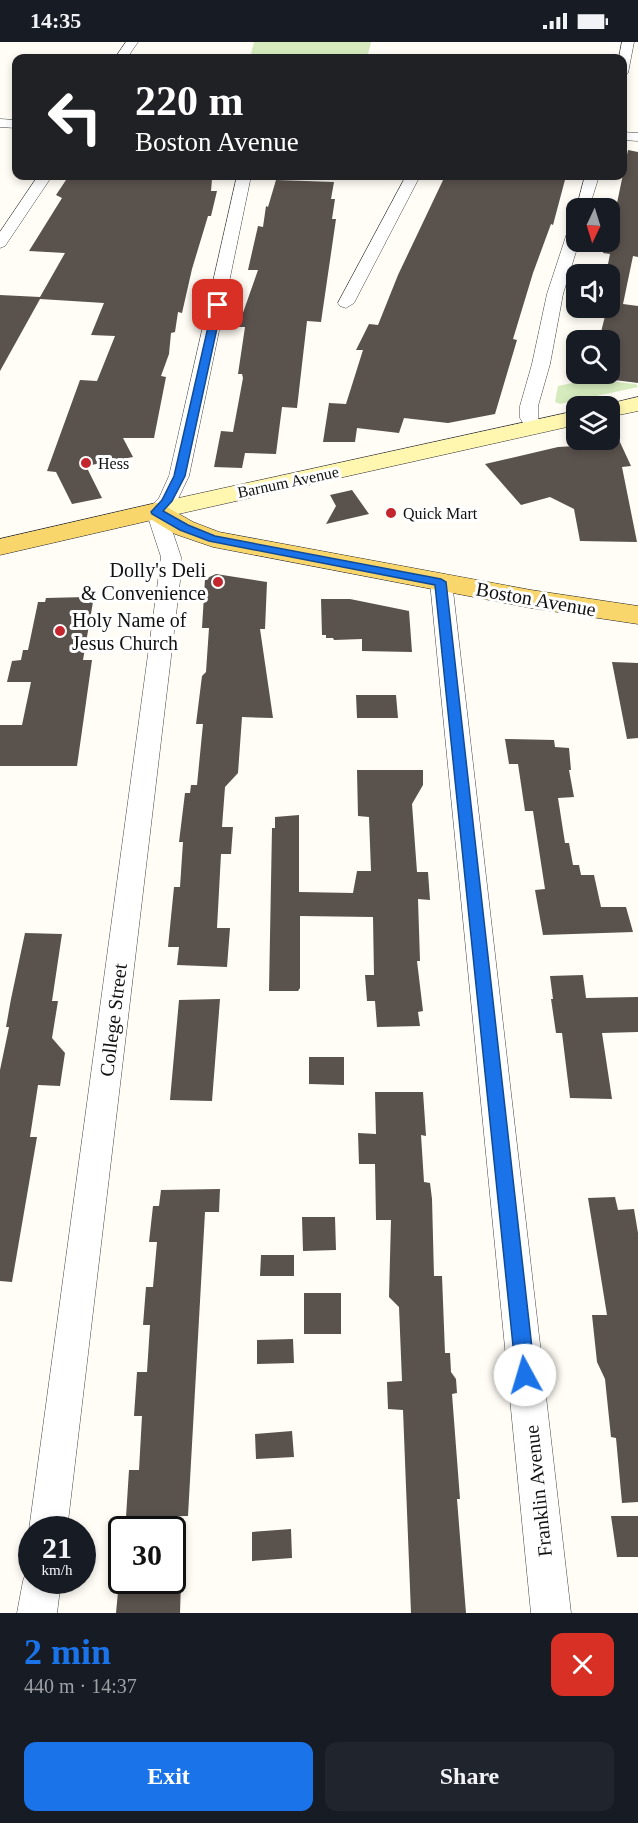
<!DOCTYPE html>
<meta charset="utf-8">
<style>
:root{--surface:#171b24;--page:#20242c;--text:#f1f3f6;--muted:#9ea1a6;--accent:#1a73e8}
body{margin:0;font-family:"Times New Roman",serif;background:var(--page);color:var(--text);height:100vh;display:flex;flex-direction:column;font-size:22px;white-space:nowrap}
*{box-sizing:border-box;margin:0}
p{font-size:20px;color:var(--muted)}
.icon{flex:none;width:33px;height:33px;fill:none;stroke:currentColor;stroke-width:2;stroke-linecap:round;stroke-linejoin:round}
.map{position:relative;height:1571px;overflow:hidden}
.details{display:flex;flex-direction:column;background:var(--surface);flex:1}
.details>*{flex:none}
.guide{position:absolute;left:12px;top:12px;width:615px;height:126px;border-radius:12px;box-shadow:0 3px 9px #0003;background:#202124;color:#fff;overflow:hidden}
.needle{width:39px;rotate:184deg}
.buttons{position:absolute;left:566px;top:156px;display:grid;gap:12px}
.buttons a{display:grid;place-items:center;width:54px;height:54px;border-radius:12px;background:var(--surface);box-shadow:0 3px 9px #0003;font-size:30px}
.speed{position:absolute;left:18px;top:1474px;display:flex;gap:12px;font-size:30px;font-weight:700;text-align:center}
.speed>*{display:grid;place-content:center;width:78px;height:78px;border-radius:50%;background:var(--surface);box-shadow:0 3px 9px #0003;line-height:1}
.speed small{font-size:15px;font-weight:400}
.speed .limit{border:3px solid #111;border-radius:9px;background:#fff;color:#111}
.pin{position:absolute;display:grid;place-items:center;width:51px;height:51px;color:#fff;margin:-26px;border-radius:12px;box-shadow:0 3px 9px #0006}
.me{position:absolute;width:66px;margin:-33px;rotate:354deg;stroke-linejoin:round;filter:drop-shadow(0 0 4px #0008)}
.turn{display:flex;align-items:center;gap:21px;height:126px;padding:0 24px;font-size:27px}
.turn .icon{width:78px;height:78px;stroke-width:2.5}
.turn b{display:block;font-size:42px;line-height:51px}
.round{display:grid;place-items:center;flex:none;width:63px;height:63px;border-radius:12px;background:var(--page)}
.overview{display:flex;align-items:center;justify-content:space-between;height:102px;padding:0 24px}
h1{font-size:36px;font-weight:700;line-height:45px;color:var(--accent)}
.action{display:flex;gap:12px;margin-top:auto;padding:12px 24px}
.action a{flex:1;height:69px;border-radius:12px;background:var(--accent);color:#fff;font-size:24px;font-weight:700;line-height:69px;text-align:center}
.action a+a{background:var(--page);color:var(--text)}
.status{display:flex;justify-content:space-between;align-items:center;height:42px;padding:0 30px;background:var(--surface);direction:ltr}
.status svg{height:16px;fill:currentColor}
.map>svg:first-child{display:block}
.green{fill:#d5ebbd}
.building{fill:#5a524d}
.lines{fill:none;stroke-linecap:round;stroke-linejoin:round}
.street-casing{stroke:#444;stroke-width:1}
.secondary-casing{stroke:#333;stroke-width:1}
.primary-casing{stroke:#222;stroke-width:1}
.street{fill:#fff;fill-rule:evenodd}
.secondary{fill:#fff6b0;fill-rule:evenodd}
.primary{fill:#f9d66b;fill-rule:evenodd}
.route{fill:#1a73e8;stroke:#114b97;stroke-width:1.5}
.poi-dot{fill:#c4262e;stroke:#fff;stroke-width:2}
.labels{text-anchor:middle;dominant-baseline:central;stroke-width:6;stroke-linejoin:round;paint-order:stroke}
.far-poi-label{font-size:16px;fill:#111;stroke:#fff;text-anchor:start}
.far-street-label{font-size:16px;fill:#111;stroke:#fff}
.poi-label{font-size:20px;fill:#111;stroke:#fff;text-anchor:end}
.street-label{font-size:20px;fill:#111;stroke:#fff}
</style>
<div class="status"><b>14:35</b><svg viewBox="0 0 49 12"><path d="M0 12V9h3v3zM5 12V6h3v6zM10 12V3h3v9zM15 12V0h3v12zM26 1h20v11H26zM47 4h2v5h-2z"/></svg></div>
<div class="map">
<svg width="638" height="1571" viewBox="0 0 638 1571">
<rect width="100%" height="100%" fill="#fffdf5"/>
<!-- green -->
<path class="green" d="M 254,0 L 371,0 L 367,16 L 250,16 Z
M 592,337 L 636,342 L 638,345 L 560,362 L 555,360 L 558,344 Z"/>
<!-- building -->
<path class="building" d="M 628,108 L 638,110 L 638,215 L 633,214 L 623,262 L 638,264 L 638,341 L 591,335 L 592,332 L 609,332 L 609,298 L 599,298 L 607,266 L 609,266 L 609,232 L 606,232 L 610,212 L 603,211 L 605,200 L 609,200 L 609,183 L 616,166 Z
M 116,134 L 162,134 L 161,137 L 212,137 L 211,149 L 217,149 L 211,174 L 208,174 L 192,227 L 182,271 L 178,270 L 175,290 L 171,291 L 169,312 L 161,334 L 166,335 L 154,396 L 123,396 L 133,415 L 86,424 L 102,456 L 72,462 L 56,430 L 47,429 L 80,338 L 97,339 L 115,294 L 91,293 L 104,261 L 40,257 L 0,329 L 0,253 L 40,255 L 65,211 L 29,209 L 62,156 L 56,153 L 68,135 L 114,137 Z
M 445,134 L 566,134 L 553,183 L 551,182 L 533,231 L 513,297 L 517,298 L 495,372 L 448,381 L 404,376 L 399,391 L 357,386 L 355,400 L 323,400 L 329,361 L 346,362 L 363,308 L 356,308 L 369,282 L 378,283 L 398,233 Z
M 276,138 L 334,140 L 331,157 L 335,157 L 332,177 L 336,177 L 321,280 L 307,279 L 297,366 L 282,365 L 276,412 L 245,411 L 242,426 L 214,425 L 221,389 L 233,390 L 243,336 L 242,332 L 238,332 L 245,285 L 238,285 L 258,228 L 248,228 L 258,184 L 263,185 L 266,164 L 268,165 Z
M 592,398 L 619,398 L 631,424 L 622,425 L 637,500 L 580,499 L 574,467 L 550,455 L 521,463 L 485,422 L 558,405 L 594,403 Z
M 352,448 L 369,472 L 326,482 L 336,464 L 330,453 Z
M 216,532 L 267,540 L 265,587 L 260,587 L 273,676 L 242,675 L 238,731 L 225,745 L 222,785 L 233,785 L 231,812 L 221,812 L 217,886 L 230,886 L 227,925 L 177,923 L 179,905 L 168,905 L 174,845 L 180,845 L 183,800 L 179,800 L 185,751 L 190,751 L 191,743 L 197,743 L 203,682 L 196,682 L 202,634 L 206,630 L 209,586 L 202,586 L 205,537 Z
M 87,555 L 86,560 L 93,560 L 83,618 L 92,618 L 77,724 L 0,724 L 0,683 L 22,683 L 31,640 L 7,640 L 12,619 L 21,618 L 23,608 L 28,608 L 38,560 L 45,560 L 46,556 Z
M 321,557 L 350,557 L 409,569 L 412,610 L 362,609 L 362,597 L 334,598 L 333,596 L 326,596 L 326,593 L 322,593 Z
M 612,620 L 638,621 L 638,696 L 627,697 Z
M 356,653 L 396,653 L 398,676 L 357,676 Z
M 505,697 L 554,698 L 555,705 L 569,706 L 571,728 L 569,728 L 574,755 L 558,756 L 565,801 L 569,801 L 573,823 L 579,823 L 581,833 L 594,833 L 601,865 L 626,865 L 633,890 L 543,893 L 535,848 L 545,847 L 533,769 L 525,769 L 518,722 L 509,722 Z
M 357,728 L 423,728 L 423,743 L 412,762 L 417,830 L 428,830 L 430,858 L 418,857 L 420,919 L 417,919 L 423,969 L 418,970 L 420,984 L 377,985 L 375,959 L 367,959 L 365,933 L 374,933 L 373,875 L 300,874 L 300,946 L 298,949 L 269,949 L 272,786 L 275,786 L 275,775 L 299,773 L 299,850 L 353,851 L 357,829 L 371,829 L 369,775 L 358,774 Z
M 25,891 L 62,892 L 52,959 L 58,959 L 52,996 L 65,1011 L 60,1044 L 38,1043 L 30,1095 L 37,1095 L 12,1240 L 0,1239 L 0,1028 L 9,985 L 6,985 L 11,957 Z
M 583,933 L 586,956 L 638,955 L 638,990 L 602,991 L 612,1057 L 570,1056 L 562,991 L 556,991 L 551,957 L 553,957 L 550,934 Z
M 220,957 L 212,1059 L 170,1058 L 179,958 Z
M 309,1015 L 344,1015 L 344,1043 L 309,1042 Z
M 375,1050 L 423,1050 L 426,1094 L 421,1093 L 424,1140 L 430,1141 L 432,1157 L 434,1234 L 442,1234 L 445,1311 L 450,1311 L 451,1330 L 456,1337 L 457,1351 L 452,1352 L 460,1457 L 457,1457 L 466,1571 L 411,1571 L 403,1368 L 388,1367 L 387,1340 L 402,1339 L 399,1265 L 389,1255 L 391,1178 L 376,1178 L 375,1122 L 359,1122 L 358,1091 L 376,1092 Z
M 220,1147 L 219,1170 L 205,1170 L 188,1474 L 126,1475 L 129,1428 L 139,1428 L 142,1374 L 134,1374 L 137,1330 L 147,1330 L 150,1283 L 143,1283 L 146,1245 L 153,1245 L 157,1200 L 149,1200 L 153,1164 L 159,1164 L 161,1148 Z
M 615,1155 L 618,1168 L 634,1167 L 638,1191 L 638,1460 L 622,1461 L 616,1396 L 611,1395 L 605,1337 L 597,1320 L 592,1273 L 607,1273 L 588,1156 Z
M 302,1175 L 335,1175 L 336,1208 L 303,1209 Z
M 261,1213 L 294,1213 L 294,1234 L 260,1234 Z
M 304,1251 L 341,1251 L 341,1292 L 304,1292 Z
M 293,1297 L 294,1321 L 257,1322 L 257,1298 Z
M 292,1389 L 294,1415 L 256,1417 L 255,1392 Z
M 611,1474 L 638,1474 L 638,1515 L 617,1515 Z
M 291,1487 L 292,1516 L 252,1519 L 252,1490 Z
M 119,1539 L 181,1539 L 180,1571 L 116,1571 Z"/>
<g class="lines">
<defs>
<path id="street" d="M 126,0 L 138,0 L 127,16 L 115,16 Z
M 622,0 L 634,0 L 628,31 L 622,35 L 622,16 L 619,16 Z
M 0,77 L 16,78 L 16,86 L 0,85 Z
M 622,90 L 638,91 L 638,99 L 622,98 Z
M 38,134 L 52,134 L 5,204 L 0,206 L 0,190 Z
M 237,134 L 251,134 L 189,434 L 177,459 L 166,470 L 181,515 L 180,539 L 67,1488 L 32,1488 L 32,1494 L 29,1488 L 158,539 L 161,515 L 146,469 L 159,456 L 169,434 Z
M 406,134 L 420,134 L 354,261 L 346,266 L 340,264 L 338,261 Z
M 585,134 L 599,134 L 589,166 L 576,168 Z
M 576,181 L 576,200 L 579,200 L 563,252 L 550,322 L 538,364 L 538,376 L 544,385 L 542,389 L 528,389 L 520,376 L 520,364 L 532,322 L 547,252 L 569,185 Z
M 441,533 L 448,535 L 452,540 L 571,1571 L 531,1571 L 430,540 L 434,535 Z
M 32,1524 L 32,1539 L 61,1539 L 57,1571 L 17,1571 L 23,1539 L 28,1525 Z"/>
<path id="secondary" d="M 638,355 L 638,369 L 609,375 L 609,364 L 600,364 Z
M 576,369 L 576,383 L 156,477 L 147,474 L 143,469 L 147,464 L 156,461 Z"/>
<path id="primary" d="M 156,461 L 165,464 L 193,480 L 219,490 L 531,548 L 638,564 L 638,582 L 531,566 L 213,505 L 175,492 L 152,478 L 0,513 L 0,497 Z"/>
</defs>
<!-- street casing -->
<use href="#street" class="street-casing"/>
<!-- secondary casing -->
<use href="#secondary" class="secondary-casing"/>
<!-- primary casing -->
<use href="#primary" class="primary-casing"/>
<!-- street -->
<use href="#street" class="street"/>
<!-- secondary -->
<use href="#secondary" class="secondary"/>
<!-- primary -->
<use href="#primary" class="primary"/>
</g>
<!-- route -->
<path class="route" d="M 218,260 L 222,263 L 185,434 L 172,459 L 163,469 L 188,483 L 215,494 L 441,537 L 446,540 L 535,1333 L 532,1339 L 525,1342 L 519,1339 L 516,1333 L 435,543 L 209,499 L 180,488 L 152,472 L 151,470 L 162,458 L 174,434 L 213,263 Z"/>
<!-- markers -->
<g class="poi-dot">
<circle cx="86" cy="421" r="6"/>
<circle cx="391" cy="471" r="6"/>
<circle cx="218" cy="540" r="6"/>
<circle cx="60" cy="589" r="6"/>
</g>
<g class="labels">
<!-- far-poi labels -->
<g class="far-poi-label">
<text x="98" y="421">Hess</text>
<text x="403" y="471">Quick Mart</text>
</g>
<!-- far-street labels -->
<g class="far-street-label">
<text transform="translate(288 440) rotate(-12)">Barnum Avenue</text>
</g>
<!-- poi labels -->
<g class="poi-label">
<text x="206" y="528">Dolly's Deli<tspan x="206" dy="23">&amp; Convenience</tspan></text>
<text x="72" y="578" text-anchor="start">Holy Name of<tspan x="72" dy="23">Jesus Church</tspan></text>
</g>
<!-- street labels -->
<g class="street-label">
<text transform="translate(536 557) rotate(10)">Boston Avenue</text>
<text transform="translate(113 978) rotate(-83)">College Street</text>
<text transform="translate(538 1449) rotate(-96)">Franklin Avenue</text>
</g>
</g>
</svg>
<div class="buttons">
<a><svg class="needle" viewBox="-14 -14 28 28"><path d="M0-13l5 13h-10z" fill="#e53935"/><path d="M0 13l5-13h-10z" fill="#9ea1a6"/></svg></a>
<a><svg class="icon" aria-label="sound" viewBox="0 0 24 24"><path d="M4 9h4l5-4v14l-5-4H4zM17 9q2 3 0 6"/></svg></a>
<a><svg class="icon" aria-label="search" viewBox="0 0 24 24"><circle cx="10" cy="10" r="6"/><path d="M15 15l6 6"/></svg></a>
<a><svg class="icon" aria-label="layers" viewBox="0 0 24 24"><path d="M12 4l9 5-9 5-9-5zM3 14l9 5 9-5"/></svg></a>
</div>
<div class="speed"><div>21<small>km/h</small></div><div class="limit">30</div></div>
<div class="pin" style="left:218px;top:263px;background:#d93025"><svg class="icon" aria-label="arrive" viewBox="0 0 24 24"><path d="M6 21V4h12l-3 4 3 4H6"/></svg></div>
<svg class="me" style="left:525px;top:1333px" viewBox="-20 -20 40 40"><circle r="19" fill="#fff"/><path d="M0-13L10 11 0 6-10 11z" fill="#1a73e8"/></svg>
<div class="guide">
<div class="turn"><svg class="icon" aria-label="left" viewBox="0 0 24 24"><path d="M17 20v-9H6M10 6l-5 5 5 5"/></svg><div><b>220 m</b>Boston Avenue</div></div>
</div>
</div>
<section class="details">
<div class="overview"><div><h1>2 min</h1><p>440 m · 14:37</p></div><a class="round" style="background:#d93025;color:#fff"><svg class="icon" aria-label="close" viewBox="0 0 24 24"><path d="M6 6l12 12M18 6L6 18"/></svg></a></div>
<div class="action"><a>Exit</a><a>Share</a></div>
</section>
